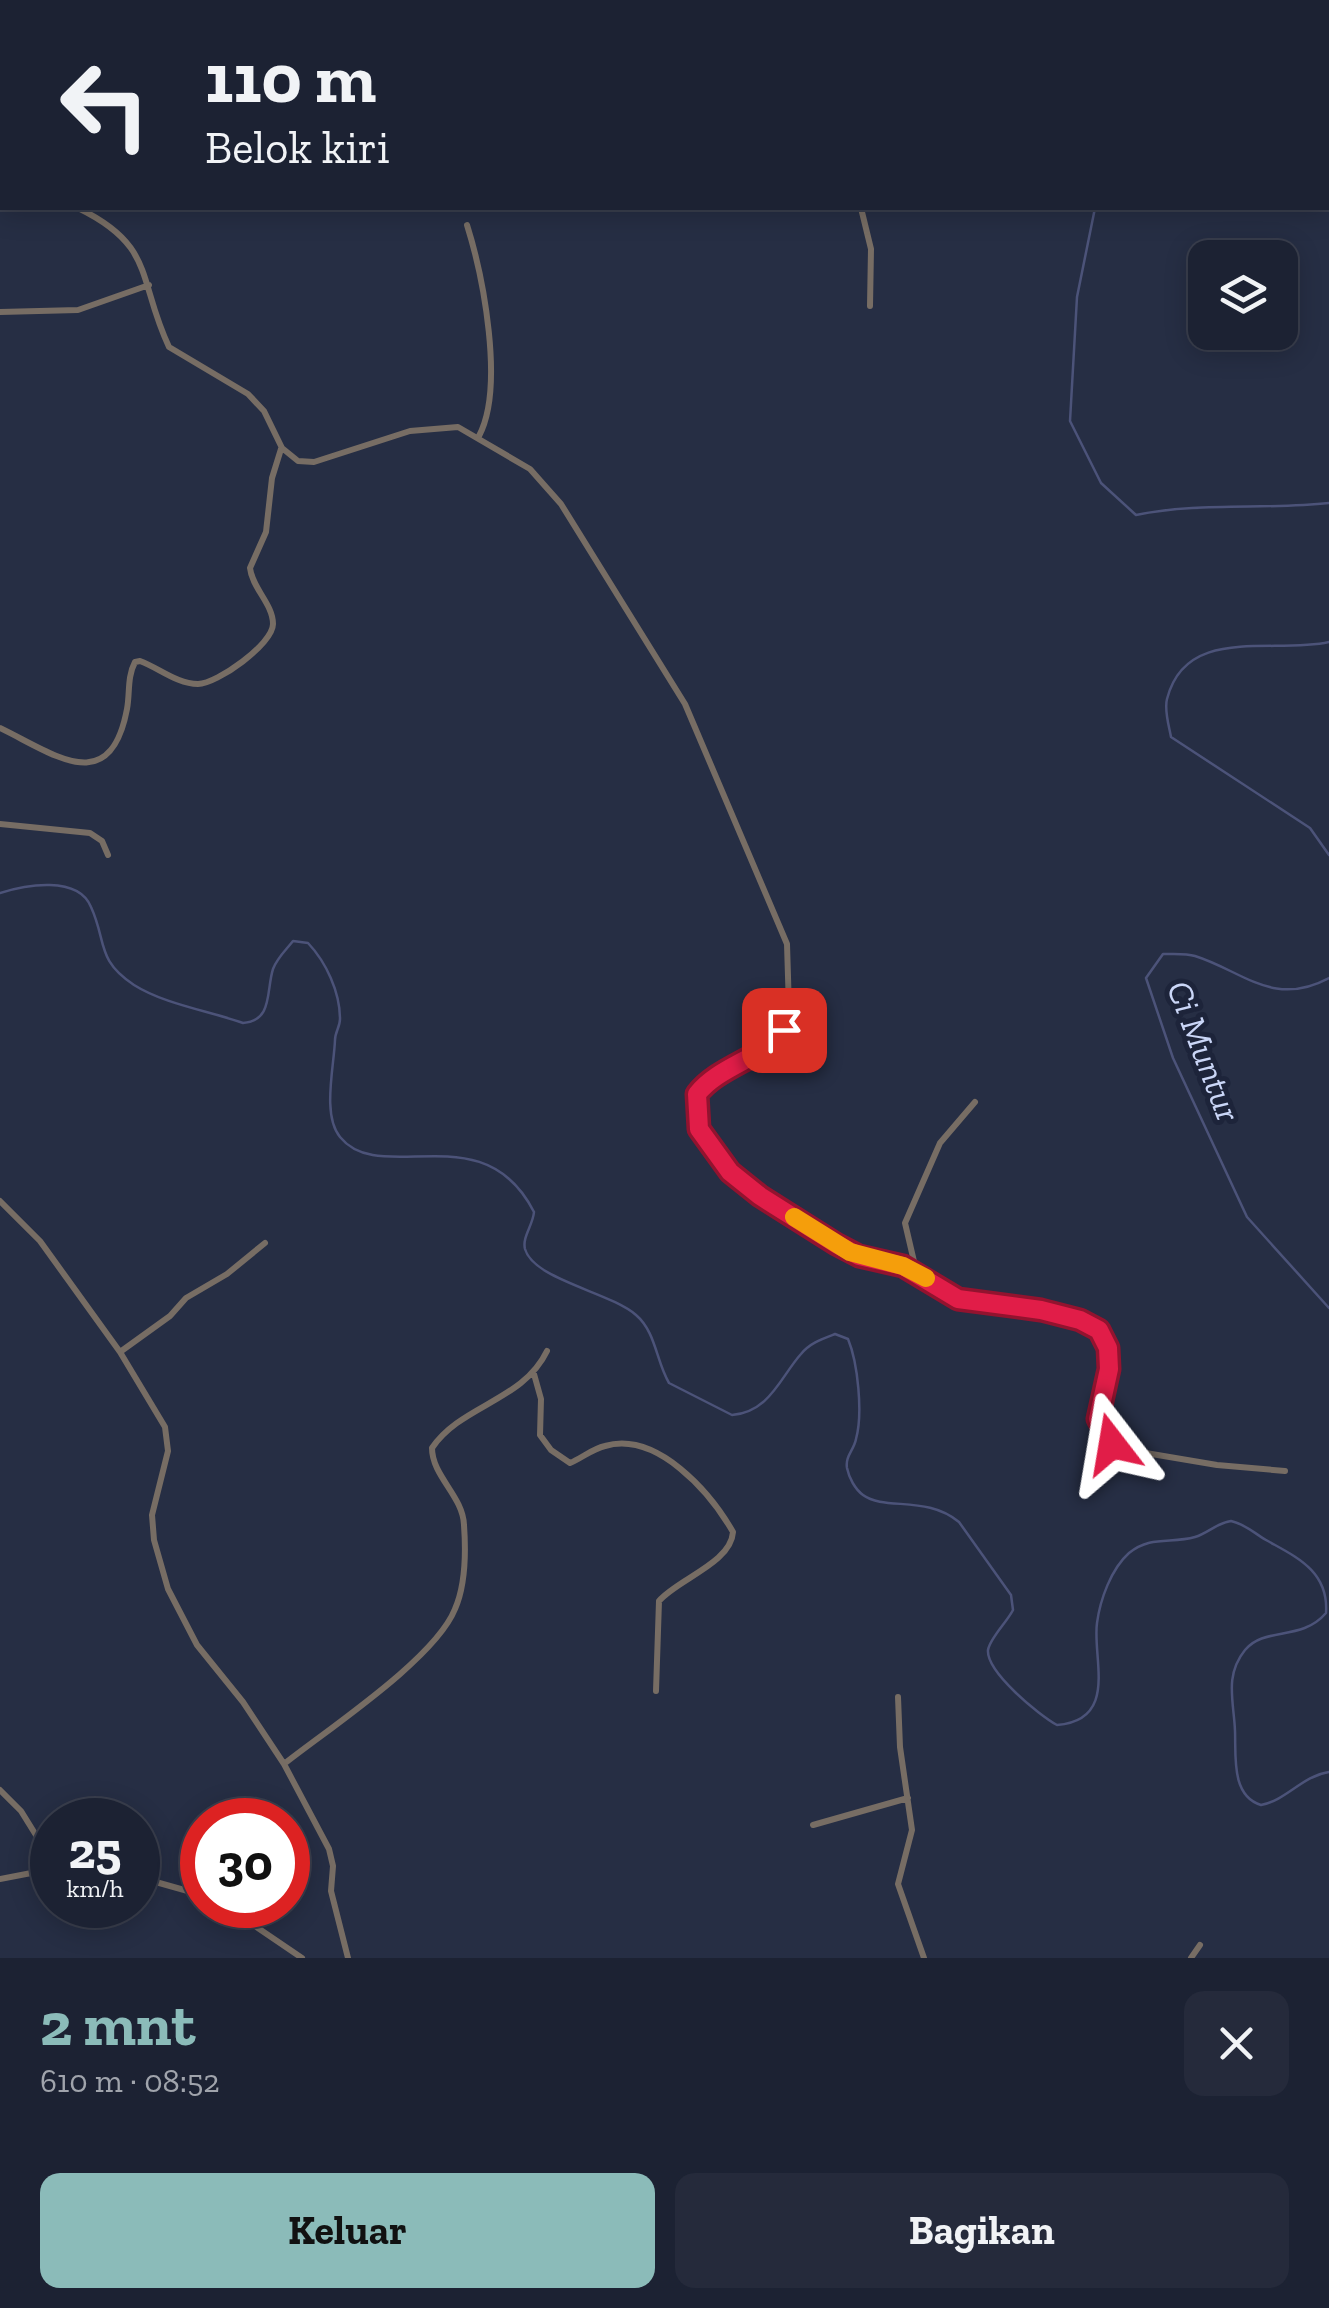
<!DOCTYPE html>
<html lang="id">
<meta charset="utf-8">
<style>
:root{--surface:#1c2233;--page:#252a3b;--text:#f1f3f6;--muted:#a0a4ac;--line:#3a3f4e;--accent:#8bbbb9}
body{margin:0;font-family:"Zilla Slab",serif;background:var(--page);color:var(--text);height:100vh;display:flex;flex-direction:column;font-size:38px;white-space:nowrap}
*{box-sizing:border-box;margin:0}
p{font-size:32px;color:var(--muted)}
.icon{flex:none;width:55px;height:55px;fill:none;stroke:currentColor;stroke-width:2;stroke-linecap:round;stroke-linejoin:round}
.map{position:relative;height:1958px;overflow:hidden}
.side{display:flex;flex-direction:column;background:var(--surface);flex:1}
.side>*{flex:none}
.guide{position:absolute;left:0px;top:0px;width:1330px;height:210px;box-shadow:0 5px 25px #0003,0 0 0 2px var(--line);background:#1c2233;color:var(--text);overflow:hidden}
.fabs{position:absolute;left:1188px;top:240px;display:grid;gap:20px}
.fabs a{display:grid;place-items:center;width:110px;height:110px;border-radius:20px;background:var(--surface);box-shadow:0 5px 25px #0003,0 0 0 2px var(--line);font-size:50px}
.speed{position:absolute;left:30px;top:1798px;display:flex;gap:20px;font-size:50px;font-weight:700;text-align:center}
.speed>*{display:grid;place-content:center;width:130px;height:130px;border-radius:50%;background:var(--surface);box-shadow:0 5px 25px #0003,0 0 0 2px var(--line);line-height:1}
.speed small{font-size:25px;font-weight:400}
.speed .limit{border:15px solid #d22;background:#fff;color:#111}
.pin{position:absolute;display:grid;place-items:center;width:85px;height:85px;color:#fff;margin:-42px;border-radius:20px;box-shadow:0 5px 15px #0006}
.me{position:absolute;width:110px;margin:-55px;rotate:346deg;stroke-linejoin:round;filter:drop-shadow(0 0 8px #0008)}
.turn{display:flex;align-items:center;gap:35px;height:210px;padding:0 40px;font-size:45px}
.turn .icon{width:130px;height:130px;stroke-width:2.5}
.turn b{display:block;font-size:70px;line-height:85px}
.round{display:grid;place-items:center;flex:none;width:105px;height:105px;border-radius:20px;background:var(--page)}
.summary{display:flex;align-items:center;justify-content:space-between;height:170px;padding:0 40px}
h1{font-size:60px;font-weight:800;line-height:75px;color:var(--accent)}
.primary-button{display:flex;gap:20px;margin-top:auto;padding:20px 40px}
.primary-button a{flex:1;height:115px;border-radius:20px;background:var(--accent);color:#111;font-size:40px;font-weight:800;line-height:115px;text-align:center}
.primary-button a+a{background:var(--page);color:var(--text)}
.map>svg:first-child{display:block}
.lines{fill:none;stroke-linecap:round;stroke-linejoin:round}
.stream{stroke:#4c5379;stroke-width:2.5}
.minor{stroke:#776d64;stroke-width:6}
.route-casing{stroke:#92132f;stroke-width:25}
.route{stroke:#e11d48;stroke-width:18}
.slow{stroke:#f59e0b;stroke-width:18}
.labels{text-anchor:middle;dominant-baseline:central;stroke-width:10;stroke-linejoin:round;paint-order:stroke}
.water-label{font-size:35px;font-style:italic;fill:#cad6f7;stroke:#1d243a}
</style>
<div class="map">
<svg width="1329" height="1958" viewBox="0 0 1329 1958">
<rect width="100%" height="100%" fill="#262e44"/>
<g class="lines">
<!-- stream -->
<path class="stream" d="M 1328,33 L 1329,32
M 1095,208 L 1077,297 L 1070,421 L 1101,483 L 1136,515 C 1200,502 1264,510 1329,503
M 1329,642 C 1274,655 1186,624 1167,699 C 1164,710 1169,726 1171,737 L 1310,828 L 1329,855
M 0,893 C 25,885 78,875 91,907 C 107,942 96,960 134,985 C 164,1004 209,1011 243,1023 C 273,1021 266,991 273,969 C 277,958 286,950 293,941 L 308,943 C 326,962 340,992 340,1019 C 340,1027 335,1032 335,1040 C 334,1067 322,1115 340,1137 C 381,1188 483,1112 534,1212 C 533,1225 522,1237 525,1249 C 534,1280 610,1292 636,1315 C 656,1332 656,1361 669,1383 L 732,1415 C 770,1412 781,1376 801,1354 C 810,1343 822,1339 835,1334 L 848,1339 C 858,1363 863,1414 856,1439 C 854,1450 845,1456 847,1468 C 849,1478 855,1489 863,1495 C 885,1511 927,1495 959,1522 L 1011,1595 L 1013,1610 C 1007,1622 990,1638 988,1650 C 986,1672 1039,1715 1057,1725 C 1119,1720 1092,1658 1097,1623 C 1100,1600 1111,1569 1129,1553 C 1151,1535 1171,1544 1195,1537 C 1208,1533 1217,1523 1231,1521 C 1245,1524 1254,1533 1266,1540 C 1294,1556 1329,1570 1326,1613 C 1301,1642 1265,1626 1245,1650 C 1224,1676 1234,1702 1235,1731 C 1236,1756 1231,1796 1261,1805 C 1287,1800 1302,1776 1329,1772
M 1329,978 C 1273,1008 1243,971 1195,956 C 1186,953 1173,954 1163,954 L 1146,978 L 1173,1058 L 1247,1217 L 1329,1308"/>
<!-- minor -->
<path class="minor" d="M 763,0 L 765,2
M 0,120 L 2,126
M 78,208 C 156,246 137,279 169,347 L 248,394 L 264,411 L 282,448 L 298,461 L 314,462 L 410,431 L 458,427 L 530,469 L 561,504 L 685,704 L 787,944 L 789,1009 L 785,1030 L 764,1051 L 707,1082 L 697,1094 C 685,1154 757,1194 800,1221 C 817,1232 834,1245 852,1253 C 870,1261 892,1261 910,1269 C 929,1277 942,1294 962,1300 C 998,1309 1077,1304 1100,1333 C 1124,1363 1092,1397 1100,1428 L 1122,1449 L 1217,1465 L 1285,1471
M 861,208 L 871,249 L 870,306
M 467,225 C 483,276 505,387 479,436
M 0,312 L 78,310 L 149,285
M 0,728 C 54,754 110,799 127,709 C 130,694 127,677 135,662 L 140,661 C 159,668 177,684 198,684 C 217,684 273,644 273,624 C 273,604 252,588 250,568 L 266,532 L 272,478 L 281,449
M 0,824 L 90,833 L 102,841 L 108,855
M 0,1201 L 40,1241 L 120,1352 L 165,1427 L 168,1451 L 152,1515 L 154,1540 L 168,1589 L 197,1645 L 243,1702 L 284,1764 L 329,1849 L 333,1866 L 331,1891 L 348,1958
M 916,1270 L 905,1223 L 940,1143 L 975,1102
M 120,1352 L 170,1316 L 186,1298 L 227,1274 L 265,1243
M 534,1374 L 541,1399 L 540,1435 L 551,1450 L 570,1463 C 582,1458 592,1449 605,1446 C 657,1431 710,1492 733,1532 C 731,1563 678,1579 659,1601 L 656,1691
M 898,1697 L 900,1747 L 912,1830 L 898,1884 L 924,1958
M 284,1764 C 328,1729 435,1659 455,1609 C 466,1584 466,1553 464,1525 C 463,1496 432,1476 432,1448 C 461,1405 523,1401 547,1351
M 0,1790 L 21,1811 L 52,1861
M 813,1825 L 908,1798
M 138,1877 L 202,1895
M 0,1879 L 52,1869
M 224,1905 L 302,1958
M 1191,1958 L 1200,1945"/>
</g>
<g class="lines">
<defs>
<path id="route" d="M 784,1030 C 761,1060 720,1065 697,1094 L 699,1129 L 730,1172 L 760,1196 L 836,1244 L 859,1256 L 903,1266 L 958,1299 L 1041,1310 L 1080,1320 L 1099,1330 L 1108,1348 L 1109,1369 L 1098,1419 L 1112,1444"/>
</defs>
<!-- route casing -->
<use href="#route" class="route-casing"/>
<!-- route -->
<use href="#route" class="route"/>
<!-- slow -->
<path class="slow" d="M 794,1217 L 850,1252 L 903,1266 L 926,1278"/>
</g>
<g class="labels">
<!-- water labels -->
<g class="water-label">
<text transform="translate(1204 1051) rotate(69)">Ci Muntur</text>
</g>
</g>
</svg>
<div class="fabs">
<a><svg class="icon" aria-label="layers" viewBox="0 0 24 24"><path d="M12 4l9 5-9 5-9-5zM3 14l9 5 9-5"/></svg></a>
</div>
<div class="speed"><div>25<small>km/h</small></div><div class="limit">30</div></div>
<div class="pin" style="left:784px;top:1030px;background:#d93025"><svg class="icon" aria-label="arrive" viewBox="0 0 24 24"><path d="M6 21V4h12l-3 4 3 4H6"/></svg></div>
<svg class="me" style="left:1112px;top:1444px" viewBox="-20 -20 40 40"><path d="M0-17L14 15 0 8-14 15z" fill="#e11d48" stroke="#fff" stroke-width="4"/></svg>
<div class="guide">
<div class="turn"><svg class="icon" aria-label="left" viewBox="0 0 24 24"><path d="M17 20v-9H6M10 6l-5 5 5 5"/></svg><div><b>110 m</b>Belok kiri</div></div>
</div>
</div>
<section class="side">
<div class="summary"><div><h1>2 mnt</h1><p>610 m · 08:52</p></div><a class="round"><svg class="icon" aria-label="close" viewBox="0 0 24 24"><path d="M6 6l12 12M18 6L6 18"/></svg></a></div>
<div class="primary-button"><a>Keluar</a><a>Bagikan</a></div>
</section>
